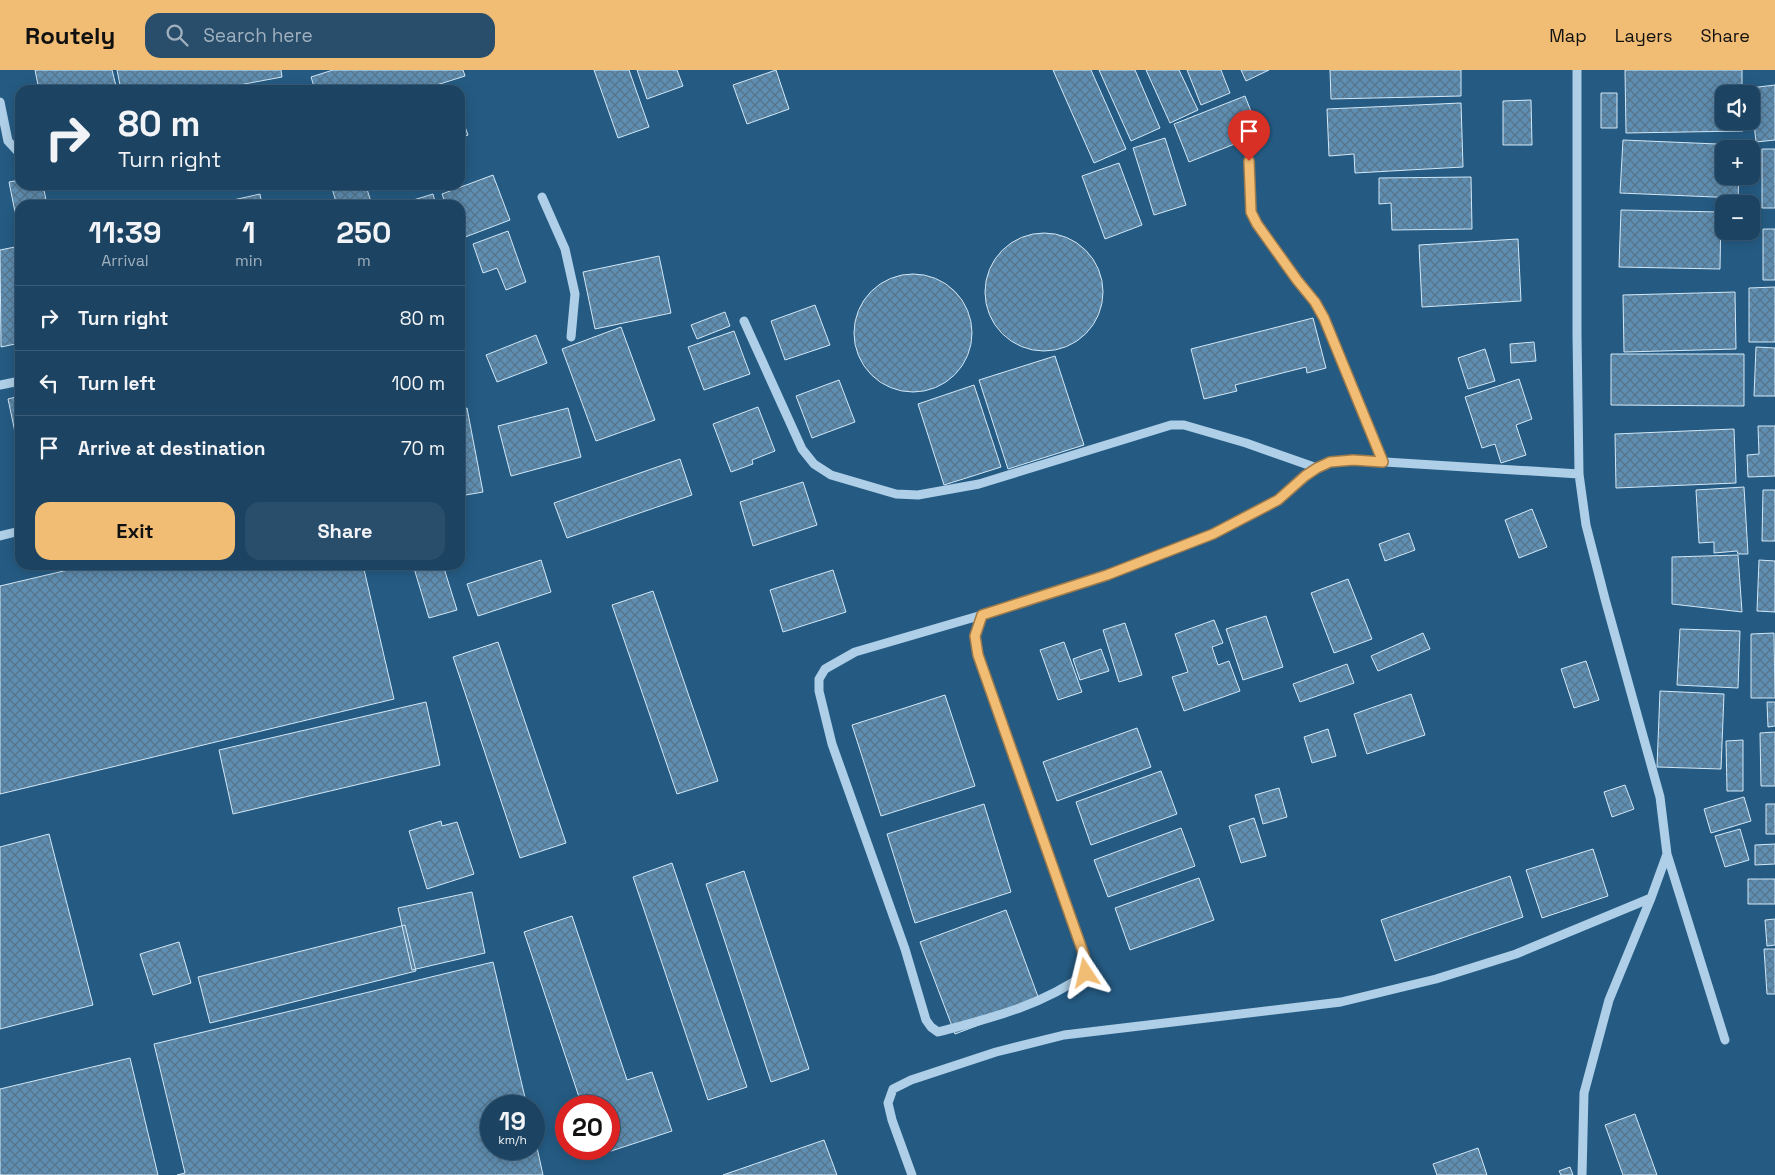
<!DOCTYPE html>
<meta charset="utf-8">
<style>
:root{--surface:#1c4462;--page:#294e6b;--text:#f1f3f6;--muted:#a0b0be;--line:#3a5c77;--accent:#f1bc73}
body{margin:0;font-family:"Space Grotesk",sans-serif;background:var(--page);color:var(--text);height:100vh;display:flex;flex-direction:column;font-size:19px;white-space:nowrap}
*{box-sizing:border-box;margin:0}
p{font-size:16px;color:var(--muted)}
.icon{flex:none;width:28px;height:28px;fill:none;stroke:currentColor;stroke-width:2;stroke-linecap:round;stroke-linejoin:round}
.map{position:relative;flex:1;overflow:hidden}
.sheet{position:absolute;left:15px;top:130px;width:450px;height:370px;display:flex;flex-direction:column;background:var(--surface);border-radius:15px;box-shadow:0 2px 12px #0003,0 0 0 1px var(--line)}
.sheet>*{flex:none}
.banner{position:absolute;left:15px;top:15px;width:450px;height:105px;border-radius:15px;box-shadow:0 2px 12px #0003,0 0 0 1px var(--line);background:#1c4462;color:var(--text);overflow:hidden}
.controls{position:absolute;left:1715px;top:15px;display:grid;gap:10px}
.controls a{display:grid;place-items:center;width:45px;height:45px;border-radius:10px;background:var(--surface);box-shadow:0 2px 12px #0003,0 0 0 1px var(--line);font-size:25px}
.speed{position:absolute;left:480px;top:1025px;display:flex;gap:10px;font-size:25px;font-weight:700;text-align:center}
.speed>*{display:grid;place-content:center;width:65px;height:65px;border-radius:50%;background:var(--surface);box-shadow:0 2px 12px #0003,0 0 0 1px var(--line);line-height:1}
.speed small{font-size:12px;font-weight:400}
.speed .limit{border:8px solid #d22;background:#fff;color:#111}
.pin{position:absolute;display:grid;place-items:center;width:42px;height:42px;color:#fff;margin:-51px -21px;border-radius:50% 50% 50% 0;rotate:-45deg;box-shadow:0 0 5px #0007}
.pin .icon{rotate:45deg}
.me{position:absolute;width:55px;margin:-28px;rotate:350deg;stroke-linejoin:round;filter:drop-shadow(0 0 4px #0008)}
.turn{display:flex;align-items:center;gap:18px;height:105px;padding:0 20px;font-size:22px}
.turn .icon{width:65px;height:65px;stroke-width:2.5}
.turn b{display:block;font-size:35px;line-height:42px}
.eta{display:flex;justify-content:space-evenly;align-items:center;height:85px;text-align:center}
.eta b{font-size:30px;font-weight:600;line-height:35px}
.cta{display:flex;gap:10px;margin-top:auto;padding:10px 20px}
.cta a{flex:1;height:58px;border-radius:15px;background:var(--accent);color:#111;font-size:20px;font-weight:600;line-height:58px;text-align:center}
.cta a+a{background:var(--page);color:var(--text)}
ul{padding:0;list-style:none}
li{display:flex;align-items:center;gap:15px;height:65px;padding:0 20px;border-top:1px solid var(--line)}
li div{flex:1}
li b{display:block;font-size:19px}
li em{font-style:normal}
header{display:flex;align-items:center;gap:30px;box-sizing:border-box;height:70px;padding:0 25px;background:var(--accent);color:#111}
header strong{font-size:24px}
nav{display:flex;gap:28px;margin-inline-start:auto;font-size:18px}
.search{width:350px;height:45px;background:var(--page);display:flex;align-items:center;gap:12px;box-sizing:border-box;padding:0 18px;border-radius:15px;color:var(--muted);font-size:19px}
.map>svg:first-child{display:block}
.building{fill:url(#building-cross-hatch);stroke:#d2e7f6}
.lines{fill:none;stroke-linecap:round;stroke-linejoin:round}
.minor{stroke:#aecfe7;stroke-width:9}
.route-casing{stroke:#9d7a4b;stroke-width:12}
.route{stroke:#f1bc73;stroke-width:9}
</style>
<header>
<strong>Routely</strong>
<div class="search"><svg class="icon" aria-label="search" viewBox="0 0 24 24"><circle cx="10" cy="10" r="6"/><path d="M15 15l6 6"/></svg>Search here</div>
<nav><a>Map</a><a>Layers</a><a>Share</a></nav>
</header>
<div class="map">
<svg width="1775" height="1105" viewBox="0 0 1775 1105">
<defs>
<pattern id="building-cross-hatch" width="8" height="8" patternUnits="userSpaceOnUse" patternTransform="scale(1.25)"><rect width="8" height="8" fill="#5e8fb3"/><path d="M0 0l8 8M0 8l8-8" fill="none" stroke="#57748a"/></pattern>
</defs>
<rect width="100%" height="100%" fill="#255b83"/>
<!-- building -->
<path class="building" d="M 35,0 L 112,0 L 117,20 L 39,20 Z
M 117,0 L 281,0 L 282,7 L 212,20 L 121,20 Z
M 333,0 L 463,0 L 465,6 L 421,20 L 315,20 L 311,7 Z
M 594,0 L 629,0 L 649,57 L 618,68 Z
M 637,0 L 677,0 L 683,16 L 647,29 Z
M 776,0 L 789,39 L 747,54 L 733,15 Z
M 1053,0 L 1091,0 L 1126,79 L 1094,93 Z
M 1099,0 L 1135,0 L 1160,58 L 1131,71 Z
M 1146,0 L 1179,0 L 1198,40 L 1170,53 Z
M 1187,0 L 1221,0 L 1230,23 L 1201,35 Z
M 1241,0 L 1269,0 L 1246,11 Z
M 1330,0 L 1461,0 L 1461,26 L 1331,29 Z
M 1625,0 L 1742,0 L 1742,24 L 1724,24 L 1724,51 L 1743,51 L 1743,61 L 1626,63 Z
M 1775,15 L 1775,70 L 1756,72 L 1750,18 Z
M 1601,23 L 1617,23 L 1617,58 L 1601,58 Z
M 1245,26 L 1260,64 L 1189,92 L 1174,54 Z
M 1531,30 L 1532,75 L 1503,75 L 1503,31 Z
M 1461,33 L 1463,97 L 1355,103 L 1354,84 L 1329,86 L 1327,39 Z
M 460,43 L 468,65 L 460,68 Z
M 1165,68 L 1186,135 L 1154,145 L 1133,78 Z
M 1623,70 L 1741,75 L 1740,79 L 1724,79 L 1724,106 L 1739,106 L 1738,128 L 1620,123 Z
M 1762,79 L 1775,79 L 1775,138 L 1762,138 Z
M 1119,93 L 1142,155 L 1105,169 L 1082,106 Z
M 493,105 L 510,150 L 460,169 L 460,135 L 446,135 L 442,124 Z
M 1471,107 L 1472,159 L 1392,160 L 1391,133 L 1379,134 L 1379,108 Z
M 20,110 L 20,115 L 43,115 L 47,135 L 20,135 L 20,146 L 16,147 L 9,112 Z
M 331,115 L 351,115 L 353,120 L 366,116 L 372,135 L 337,135 Z
M 260,124 L 262,135 L 211,135 Z
M 433,124 L 436,135 L 397,135 Z
M 1621,140 L 1721,142 L 1720,199 L 1619,197 Z
M 1763,159 L 1775,159 L 1775,210 L 1763,210 Z
M 508,161 L 526,212 L 506,220 L 497,198 L 483,203 L 473,174 Z
M985 222a59 59 0 1 1 118 0a59 59 0 1 1-118 0Z
M 1518,169 L 1521,231 L 1422,237 L 1419,175 Z
M 20,176 L 20,273 L 1,277 L 0,180 Z
M 659,186 L 671,243 L 595,259 L 583,202 Z
M854 263a59 59 0 1 1 118 0a59 59 0 1 1-118 0Z
M 1775,217 L 1775,272 L 1749,272 L 1749,218 Z
M 1735,222 L 1736,279 L 1624,282 L 1623,225 Z
M 815,235 L 830,275 L 785,290 L 771,251 Z
M 725,242 L 730,256 L 697,269 L 691,255 Z
M 1313,248 L 1326,298 L 1307,303 L 1306,297 L 1235,315 L 1237,321 L 1204,329 L 1191,279 Z
M 621,257 L 655,350 L 596,371 L 562,279 Z
M 734,261 L 750,304 L 704,320 L 688,277 Z
M 536,265 L 547,293 L 497,312 L 486,285 Z
M 1534,272 L 1536,291 L 1511,293 L 1510,274 Z
M 1756,277 L 1775,278 L 1775,326 L 1754,326 Z
M 1485,279 L 1495,311 L 1468,319 L 1458,288 Z
M 1611,284 L 1744,284 L 1744,336 L 1611,335 Z
M 1055,286 L 1084,375 L 1008,399 L 979,310 Z
M 1519,309 L 1532,349 L 1516,355 L 1526,385 L 1501,393 L 1495,374 L 1482,378 L 1465,327 Z
M 839,310 L 855,352 L 812,368 L 796,326 Z
M 974,315 L 1001,397 L 944,415 L 918,334 Z
M 20,326 L 20,386 L 8,329 Z
M 758,337 L 775,381 L 752,390 L 753,394 L 731,402 L 713,354 Z
M 467,338 L 483,422 L 460,426 L 460,340 Z
M 568,338 L 581,387 L 511,406 L 498,356 Z
M 1758,356 L 1775,356 L 1775,406 L 1748,407 L 1747,385 L 1759,384 Z
M 1734,359 L 1736,413 L 1616,418 L 1615,364 Z
M 680,389 L 692,425 L 567,468 L 554,433 Z
M 803,412 L 817,455 L 753,476 L 740,432 Z
M 1744,417 L 1748,484 L 1738,484 L 1737,481 L 1714,483 L 1714,472 L 1699,473 L 1696,420 Z
M 1763,420 L 1775,420 L 1775,471 L 1762,471 Z
M 1532,439 L 1547,477 L 1519,488 L 1505,450 Z
M 1409,463 L 1415,480 L 1385,491 L 1379,474 Z
M 1738,485 L 1742,542 L 1672,534 L 1672,487 Z
M 541,490 L 551,522 L 478,546 L 467,514 Z
M 1759,490 L 1775,491 L 1775,542 L 1757,541 Z
M 89,495 L 363,495 L 394,629 L 0,724 L 0,516 Z
M 413,495 L 443,495 L 457,540 L 429,548 Z
M 833,500 L 846,542 L 783,562 L 770,520 Z
M 1348,509 L 1372,569 L 1334,583 L 1311,523 Z
M 653,521 L 718,711 L 677,724 L 612,535 Z
M 1266,546 L 1283,597 L 1243,610 L 1226,559 Z
M 1214,550 L 1223,573 L 1212,577 L 1218,595 L 1229,591 L 1240,621 L 1184,641 L 1172,607 L 1188,602 L 1175,564 Z
M 1125,553 L 1142,605 L 1119,612 L 1103,560 Z
M 1680,559 L 1740,561 L 1738,618 L 1677,615 Z
M 1423,563 L 1430,579 L 1378,601 L 1371,586 Z
M 1774,563 L 1775,628 L 1751,628 L 1751,564 Z
M 498,572 L 566,773 L 520,788 L 453,587 Z
M 1064,572 L 1082,622 L 1058,630 L 1040,580 Z
M 1101,579 L 1109,601 L 1080,610 L 1073,589 Z
M 1586,591 L 1599,630 L 1574,638 L 1561,599 Z
M 1347,594 L 1354,613 L 1300,632 L 1293,614 Z
M 1660,621 L 1724,624 L 1721,699 L 1657,697 Z
M 1411,624 L 1425,665 L 1367,684 L 1354,644 Z
M 945,625 L 975,716 L 881,746 L 852,655 Z
M 426,632 L 440,695 L 233,744 L 219,680 Z
M 1767,632 L 1775,632 L 1775,656 L 1768,657 Z
M 1137,658 L 1151,697 L 1057,731 L 1043,692 Z
M 1328,659 L 1336,686 L 1312,693 L 1304,667 Z
M 1775,662 L 1775,716 L 1761,716 L 1760,663 Z
M 1743,670 L 1743,721 L 1727,721 L 1726,671 Z
M 1161,701 L 1177,744 L 1091,775 L 1076,732 Z
M 1625,715 L 1634,739 L 1612,747 L 1604,722 Z
M 1279,718 L 1287,747 L 1263,754 L 1255,725 Z
M 1744,727 L 1751,751 L 1711,763 L 1704,739 Z
M 984,734 L 1011,822 L 915,853 L 887,764 Z
M 1766,734 L 1775,734 L 1775,764 L 1766,764 Z
M 1254,748 L 1266,786 L 1241,793 L 1229,756 Z
M 441,751 L 442,756 L 457,752 L 474,804 L 427,819 L 409,761 Z
M 1181,758 L 1195,796 L 1108,827 L 1094,790 Z
M 1740,759 L 1749,790 L 1725,797 L 1715,766 Z
M 49,764 L 93,935 L 0,959 L 0,777 Z
M 1775,774 L 1775,794 L 1755,795 L 1755,775 Z
M 1593,779 L 1608,826 L 1542,848 L 1526,800 Z
M 672,793 L 747,1017 L 708,1030 L 633,807 Z
M 744,801 L 809,999 L 771,1012 L 706,814 Z
M 1510,806 L 1523,847 L 1395,891 L 1381,850 Z
M 1199,808 L 1214,850 L 1130,880 L 1115,838 Z
M 1748,809 L 1775,809 L 1775,834 L 1748,834 Z
M 472,822 L 485,883 L 412,900 L 398,838 Z
M 1006,840 L 1040,932 L 955,964 L 920,872 Z
M 572,846 L 627,1010 L 652,1002 L 672,1061 L 599,1085 L 596,1079 L 609,1079 L 609,1036 L 582,1036 L 524,862 Z
M 1775,849 L 1775,875 L 1767,876 L 1765,850 Z
M 405,855 L 416,901 L 210,953 L 198,907 Z
M 179,872 L 191,913 L 153,925 L 140,884 Z
M 1764,879 L 1775,879 L 1775,924 L 1767,924 Z
M 493,892 L 527,1036 L 491,1036 L 491,1079 L 534,1079 L 534,1064 L 543,1105 L 177,1105 L 185,1103 L 154,974 Z
M 130,988 L 158,1105 L 0,1105 L 0,1019 Z
M 1635,1044 L 1657,1105 L 1623,1105 L 1605,1055 Z
M 824,1070 L 837,1105 L 723,1105 Z
M 1478,1078 L 1487,1105 L 1437,1105 L 1433,1094 Z
M 1570,1097 L 1573,1105 L 1561,1105 L 1559,1101 Z"/>
<g class="lines">
<!-- minor -->
<path class="minor" d="M 1577,0 L 1577,264 L 1579,404 L 1586,455 L 1605,529 L 1660,727 L 1667,784 L 1651,828 L 1609,930 L 1584,1023 L 1582,1105
M 0,32 L 8,71 L 20,84
M 1249,91 L 1251,142 L 1257,153 L 1297,211 L 1315,232 L 1324,248 L 1383,392
M 542,127 L 565,179 L 575,224 L 571,267
M 744,251 L 802,379 L 814,394 L 831,405 L 896,424 L 918,425 L 979,414 L 1171,355 L 1184,355 L 1246,373 L 1317,398
M 0,315 L 20,311
M 0,466 L 20,461
M 982,545 L 975,566 L 977,585 L 1084,885 L 1087,903 C 1041,936 991,948 938,962 L 931,957 L 926,950 L 905,879 L 832,674 L 819,621 L 819,609 L 825,599 L 855,582 L 982,545 L 1107,505 L 1213,464 L 1277,430 L 1317,398 L 1330,392 L 1353,390 L 1579,404
M 1667,784 L 1725,970
M 912,1105 L 892,1050 L 888,1033 L 893,1019 L 911,1010 L 996,982 L 1064,965 L 1341,932 L 1436,909 L 1516,884 L 1651,828"/>
</g>
<g class="lines">
<defs>
<path id="route" d="M 1086,903 L 1084,885 L 978,585 L 975,566 L 982,545 L 1107,505 L 1213,464 L 1278,430 L 1305,406 L 1317,398 L 1330,392 L 1353,390 L 1383,392 L 1324,248 L 1315,232 L 1297,210 L 1257,154 L 1251,142 L 1249,91"/>
</defs>
<!-- route casing -->
<use href="#route" class="route-casing"/>
<!-- route -->
<use href="#route" class="route"/>
</g>
</svg>
<div class="controls">
<a><svg class="icon" aria-label="sound" viewBox="0 0 24 24"><path d="M4 9h4l5-4v14l-5-4H4zM17 9q2 3 0 6"/></svg></a>
<a>+</a>
<a>−</a>
</div>
<div class="speed"><div>19<small>km/h</small></div><div class="limit">20</div></div>
<div class="pin" style="left:1249px;top:91px;background:#d93025"><svg class="icon" aria-label="arrive" viewBox="0 0 24 24"><path d="M6 21V4h12l-3 4 3 4H6"/></svg></div>
<svg class="me" style="left:1086px;top:903px" viewBox="-20 -20 40 40"><path d="M0-17L14 15 0 8-14 15z" fill="#f1bc73" stroke="#fff" stroke-width="4"/></svg>
<div class="banner">
<div class="turn"><svg class="icon" aria-label="right" viewBox="0 0 24 24"><path d="M7 20v-9h11M14 6l5 5-5 5"/></svg><div><b>80 m</b>Turn right</div></div>
</div>
<section class="sheet">
<div class="eta">
<div><b>11:39</b><p>Arrival</p></div>
<div><b>1</b><p>min</p></div>
<div><b>250</b><p>m</p></div>
</div>
<ul>
<li><svg class="icon" aria-label="right" viewBox="0 0 24 24"><path d="M7 20v-9h11M14 6l5 5-5 5"/></svg><div><b>Turn right</b></div><em>80 m</em></li>
<li><svg class="icon" aria-label="left" viewBox="0 0 24 24"><path d="M17 20v-9H6M10 6l-5 5 5 5"/></svg><div><b>Turn left</b></div><em>100 m</em></li>
<li><svg class="icon" aria-label="arrive" viewBox="0 0 24 24"><path d="M6 21V4h12l-3 4 3 4H6"/></svg><div><b>Arrive at destination</b></div><em>70 m</em></li>
</ul>
<div class="cta"><a>Exit</a><a>Share</a></div>
</section>
</div>
